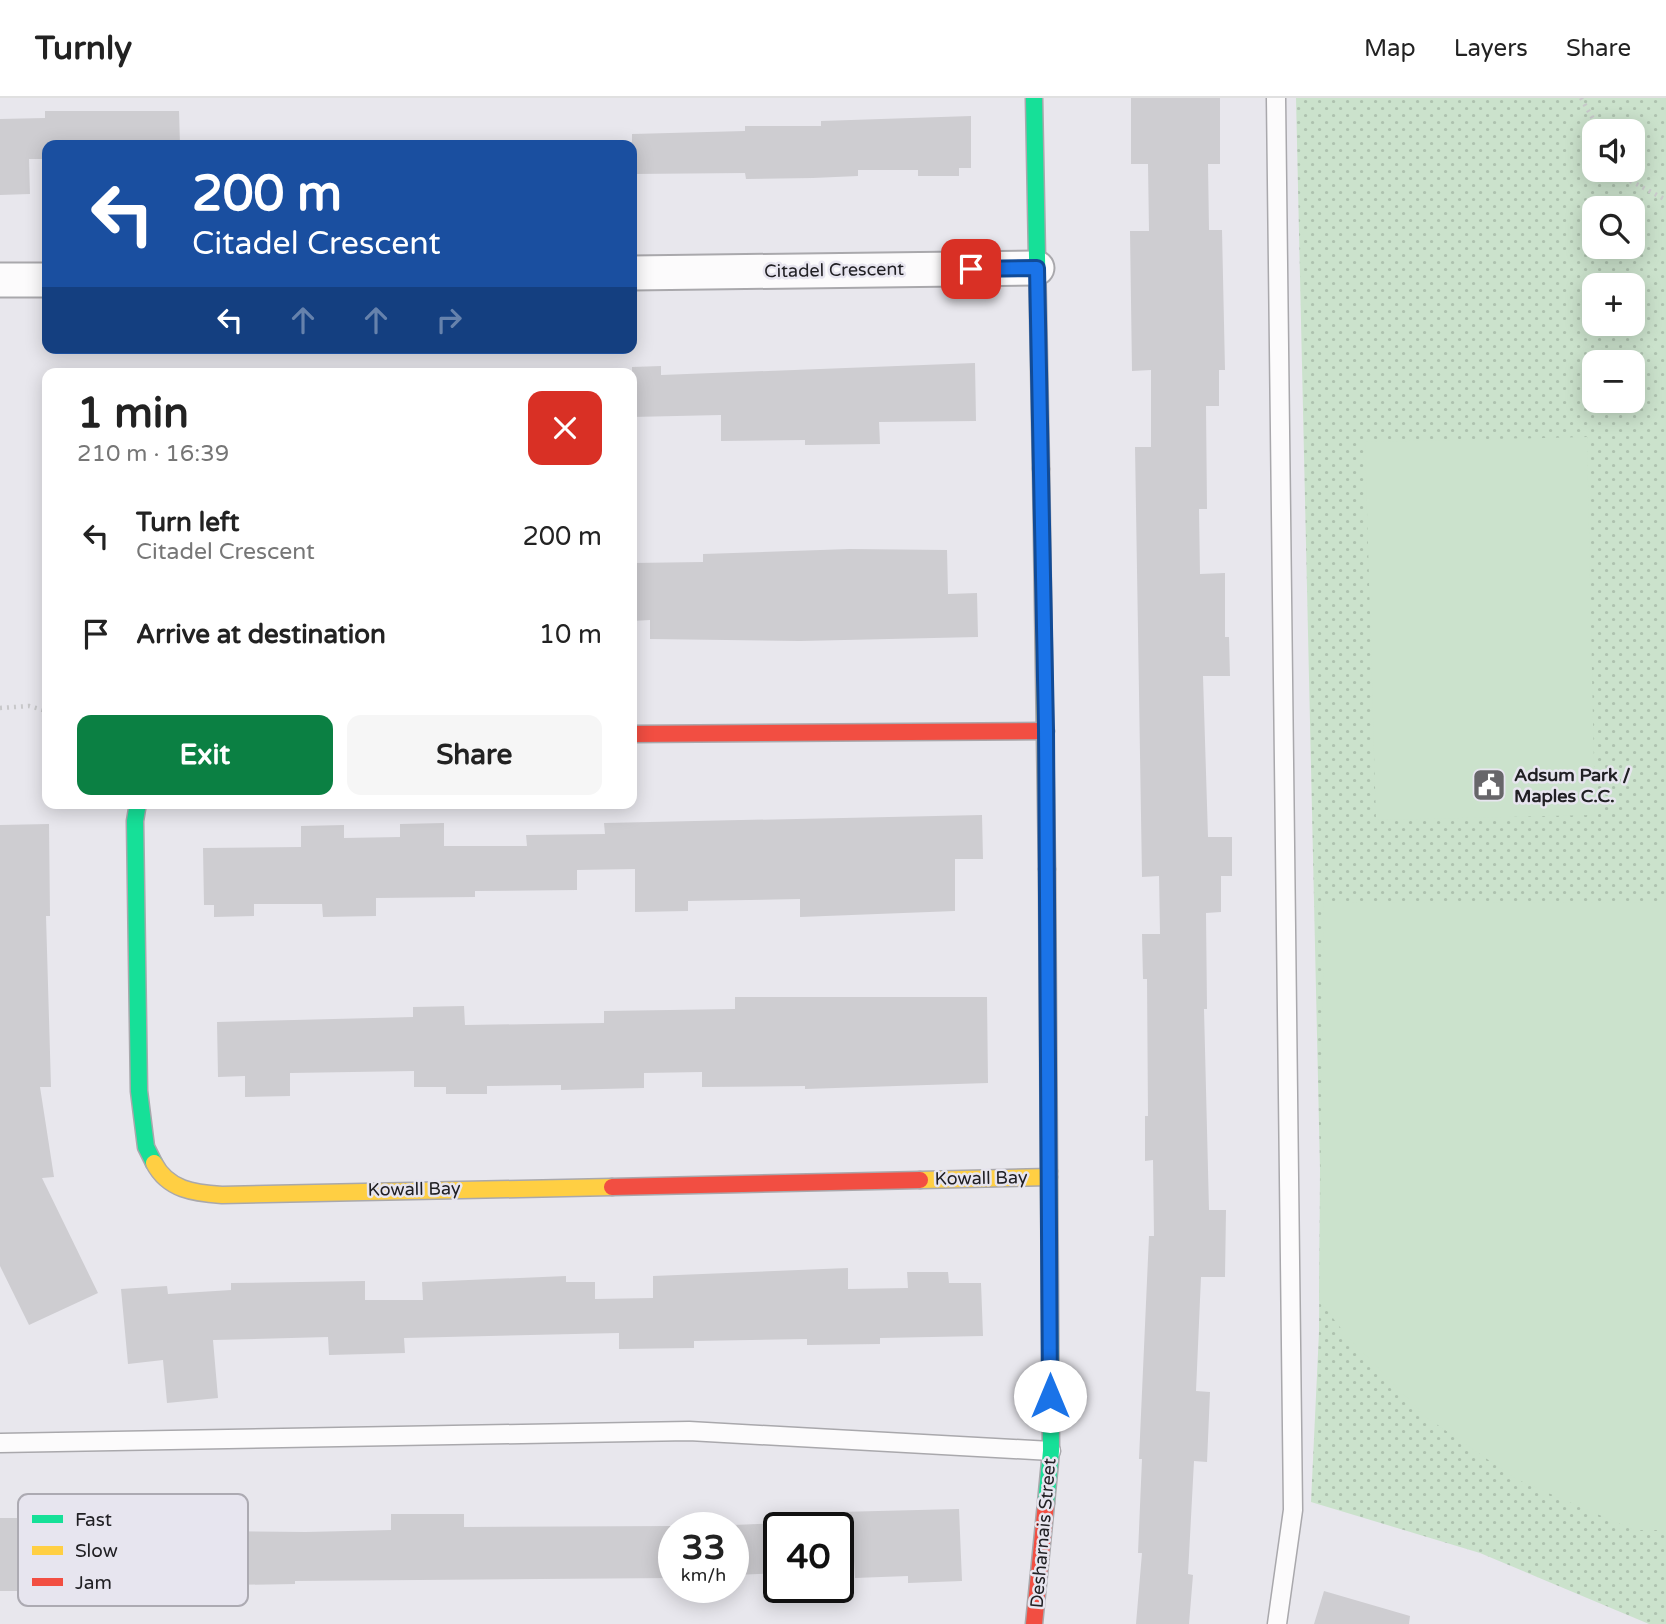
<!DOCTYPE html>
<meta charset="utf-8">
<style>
:root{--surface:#fff;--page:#f6f6f6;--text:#222;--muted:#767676;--line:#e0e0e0;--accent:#0b8043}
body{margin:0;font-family:"Varela Round",sans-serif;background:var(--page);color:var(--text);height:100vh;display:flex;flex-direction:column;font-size:26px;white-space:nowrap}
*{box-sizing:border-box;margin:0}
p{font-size:23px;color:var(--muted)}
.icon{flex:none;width:38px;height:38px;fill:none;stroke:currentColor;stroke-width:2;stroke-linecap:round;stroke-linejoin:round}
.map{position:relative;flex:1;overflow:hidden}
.drawer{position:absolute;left:42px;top:270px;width:595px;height:441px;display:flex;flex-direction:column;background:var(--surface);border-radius:14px;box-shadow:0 4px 18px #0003}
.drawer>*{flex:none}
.banner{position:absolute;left:42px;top:42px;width:595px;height:214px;border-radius:14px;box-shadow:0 4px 18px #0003;background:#1a4fa0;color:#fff;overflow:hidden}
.tools{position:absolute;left:1582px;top:21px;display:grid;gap:14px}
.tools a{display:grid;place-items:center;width:63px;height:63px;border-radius:14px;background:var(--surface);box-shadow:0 4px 18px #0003;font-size:35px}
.speed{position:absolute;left:658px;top:1414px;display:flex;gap:14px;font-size:35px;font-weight:700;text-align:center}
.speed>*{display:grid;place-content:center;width:91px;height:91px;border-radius:50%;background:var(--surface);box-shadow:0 4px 18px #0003;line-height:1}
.speed small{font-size:18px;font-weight:400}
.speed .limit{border:4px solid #111;border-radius:10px;background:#fff;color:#111}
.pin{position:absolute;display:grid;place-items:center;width:60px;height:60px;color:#fff;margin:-30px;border-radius:14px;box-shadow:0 4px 10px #0006}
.me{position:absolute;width:77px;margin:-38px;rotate:0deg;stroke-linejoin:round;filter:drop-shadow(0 0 5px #0008)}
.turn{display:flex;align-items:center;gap:24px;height:147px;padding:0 35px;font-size:32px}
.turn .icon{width:91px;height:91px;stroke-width:2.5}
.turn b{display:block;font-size:49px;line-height:60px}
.lanes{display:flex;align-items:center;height:66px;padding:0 35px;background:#0003;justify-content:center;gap:35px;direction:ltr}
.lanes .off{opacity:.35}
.round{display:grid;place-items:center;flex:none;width:74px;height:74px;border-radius:14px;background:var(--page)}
.overview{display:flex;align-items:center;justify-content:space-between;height:119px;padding:0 35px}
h1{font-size:42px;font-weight:700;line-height:52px}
.primary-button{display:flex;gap:14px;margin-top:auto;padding:14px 35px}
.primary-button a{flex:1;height:80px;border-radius:14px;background:var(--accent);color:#fff;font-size:28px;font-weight:700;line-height:80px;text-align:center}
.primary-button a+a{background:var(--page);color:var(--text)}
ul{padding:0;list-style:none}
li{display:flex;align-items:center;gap:21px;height:98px;padding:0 35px}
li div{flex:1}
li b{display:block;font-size:26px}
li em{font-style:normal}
header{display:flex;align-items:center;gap:42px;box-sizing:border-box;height:98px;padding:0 35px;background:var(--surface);border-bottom:2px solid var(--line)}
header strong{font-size:33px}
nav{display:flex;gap:38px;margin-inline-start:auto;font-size:24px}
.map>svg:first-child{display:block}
.grass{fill:url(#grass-dots);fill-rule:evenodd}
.pitch{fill:#cbe2cc}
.building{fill:#cecdd1}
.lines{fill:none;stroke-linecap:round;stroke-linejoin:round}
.lane-casing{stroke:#a9a8ac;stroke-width:21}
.street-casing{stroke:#a9a8ac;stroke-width:37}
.fast-casing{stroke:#a9a8ac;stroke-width:19}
.slow-casing{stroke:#a9a8ac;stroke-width:19}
.jam-casing{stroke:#a9a8ac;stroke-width:19}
.path{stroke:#c8c8ca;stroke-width:4.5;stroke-dasharray:2 5;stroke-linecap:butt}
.lane{stroke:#fcfbfc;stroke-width:18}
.street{stroke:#fcfbfc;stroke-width:33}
.fast{stroke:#16e098;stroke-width:16}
.slow{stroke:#ffcf43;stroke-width:16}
.jam{stroke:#f24e42;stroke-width:16}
.route-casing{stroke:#114b97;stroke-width:18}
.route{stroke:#1a73e8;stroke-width:12}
.labels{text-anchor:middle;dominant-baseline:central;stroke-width:5;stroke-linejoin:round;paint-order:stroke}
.street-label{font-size:18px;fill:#212024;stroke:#e7e5ef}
.poi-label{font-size:18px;font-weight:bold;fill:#212024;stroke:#e7e5ef;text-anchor:start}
.key{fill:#e7e5ef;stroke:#acaab2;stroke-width:2}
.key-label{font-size:19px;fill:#212024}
</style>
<header>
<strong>Turnly</strong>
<nav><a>Map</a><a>Layers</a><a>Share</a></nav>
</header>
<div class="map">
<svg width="1666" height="1526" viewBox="0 0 1666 1526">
<defs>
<pattern id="grass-dots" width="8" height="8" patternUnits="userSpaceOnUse" patternTransform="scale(1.75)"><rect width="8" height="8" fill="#cbe2cc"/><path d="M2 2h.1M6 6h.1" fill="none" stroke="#aec2af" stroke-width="1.8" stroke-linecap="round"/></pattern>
</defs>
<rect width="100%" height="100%" fill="#e8e7ed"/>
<!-- grass -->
<path class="grass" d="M 1296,0 L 1666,0 L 1666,1526 L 1649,1526 L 1480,1455 L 1311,1404 L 1319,1234 L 1320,1071 ZM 1594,33 L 1633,33 L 1633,72 L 1594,72 ZM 1594,110 L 1633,110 L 1633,149 L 1594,149 ZM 1594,187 L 1633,187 L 1633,226 L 1594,226 ZM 1594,264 L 1633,264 L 1633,303 L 1594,303 Z"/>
<!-- pitch -->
<path class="pitch" d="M 1587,339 L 1595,717 L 1376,722 L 1365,344 Z
M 1324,804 L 1666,805 L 1666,1432 L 1634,1432 L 1516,1381 L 1426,1319 L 1346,1237 L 1319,1202 Z"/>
<!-- building -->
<path class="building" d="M 1131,0 L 1220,0 L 1220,66 L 1208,66 L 1209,132 L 1222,132 L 1225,272 L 1219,272 L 1219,308 L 1206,308 L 1207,411 L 1199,411 L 1200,476 L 1225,475 L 1225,539 L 1229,539 L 1230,578 L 1203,578 L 1208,739 L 1232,739 L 1232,778 L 1221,778 L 1221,814 L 1206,815 L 1207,911 L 1204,911 L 1209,1112 L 1226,1112 L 1225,1179 L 1201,1179 L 1196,1293 L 1210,1294 L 1207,1364 L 1194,1363 L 1188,1476 L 1193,1477 L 1189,1526 L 1136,1526 L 1142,1455 L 1138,1455 L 1142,1361 L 1139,1361 L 1149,1138 L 1154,1138 L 1153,1062 L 1145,1063 L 1145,1018 L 1148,1018 L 1147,881 L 1143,881 L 1142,836 L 1160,836 L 1159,778 L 1142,779 L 1135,349 L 1151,349 L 1151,272 L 1132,273 L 1130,133 L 1149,133 L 1148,66 L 1131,66 Z
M 45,13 L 179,13 L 180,47 L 47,47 L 47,61 L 29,61 L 30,96 L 0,97 L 0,21 L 45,20 Z
M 971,18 L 971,70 L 959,70 L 959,78 L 918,78 L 918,72 L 858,72 L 858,78 L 813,80 L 746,81 L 745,75 L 632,76 L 632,36 L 745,33 L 745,28 L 821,28 L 821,23 Z
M 975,265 L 976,323 L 879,324 L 880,346 L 805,347 L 805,342 L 721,343 L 721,317 L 632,319 L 632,269 L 661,268 L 661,277 Z
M 850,451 L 947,452 L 948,496 L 977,495 L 978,539 L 800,543 L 650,541 L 650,522 L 632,523 L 632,465 L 703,464 L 703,456 Z
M 982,717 L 983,761 L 955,761 L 955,813 L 800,819 L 800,801 L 688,803 L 688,813 L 635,814 L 635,771 L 577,772 L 577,792 L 475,793 L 475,799 L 376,800 L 376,818 L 323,819 L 322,806 L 254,806 L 254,818 L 214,819 L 214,807 L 204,807 L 203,750 L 301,749 L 301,728 L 344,727 L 344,740 L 400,739 L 400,726 L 444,725 L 444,748 L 527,748 L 526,737 L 605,736 L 604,725 Z
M 49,726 L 50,818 L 46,818 L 51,989 L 40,989 L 54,1079 L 42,1080 L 98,1195 L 29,1227 L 0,1168 L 0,727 Z
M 735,899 L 987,899 L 988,985 L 805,991 L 805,988 L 702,989 L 702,974 L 644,975 L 644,990 L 561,992 L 561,987 L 487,988 L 487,996 L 446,996 L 446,989 L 414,989 L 414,973 L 290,975 L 290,998 L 245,999 L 245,978 L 218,979 L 217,924 L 413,919 L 413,909 L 464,908 L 465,927 L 604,925 L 604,913 L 735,911 Z
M 848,1170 L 848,1191 L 908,1190 L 907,1174 L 948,1174 L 949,1185 L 981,1185 L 983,1238 L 880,1240 L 880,1246 L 807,1247 L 807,1241 L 694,1243 L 694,1250 L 619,1251 L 619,1235 L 404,1240 L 405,1255 L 329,1257 L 328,1239 L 213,1242 L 218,1300 L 167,1305 L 163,1262 L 128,1266 L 121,1191 L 167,1188 L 168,1196 L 231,1192 L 231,1185 L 365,1183 L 365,1202 L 423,1202 L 422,1184 L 566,1178 L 566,1184 L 595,1184 L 595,1201 L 653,1200 L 653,1178 Z
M 959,1411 L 962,1483 L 908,1485 L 908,1478 L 855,1480 L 854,1463 L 838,1464 L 838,1414 Z
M 391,1416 L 464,1416 L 464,1429 L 674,1428 L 674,1480 L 295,1483 L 295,1486 L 39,1490 L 39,1493 L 0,1493 L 0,1420 L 39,1420 L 39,1434 L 136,1432 L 306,1434 L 391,1432 Z
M 779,1425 L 779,1475 L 735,1477 L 733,1427 Z
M 1324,1493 L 1410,1518 L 1409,1526 L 1314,1526 Z"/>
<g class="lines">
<defs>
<path id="lane" d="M 1276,0 L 1293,1412 L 1277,1526
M 0,1345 L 689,1333 L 1051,1353"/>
<path id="street" d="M 632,175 L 1037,170
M 0,182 L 47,182"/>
<path id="fast" d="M 1034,0 L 1041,371
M 138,705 L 135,723 L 139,993 L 146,1049 L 154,1065
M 1046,1405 L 1051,1353 L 1049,1073"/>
<path id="slow" d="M 1041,371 L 1047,771
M 154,1065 C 168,1092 194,1095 222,1097 L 612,1089
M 920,1082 L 1049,1079"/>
<path id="jam" d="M 632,636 L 1046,633
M 1047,771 L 1049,1073
M 612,1089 L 920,1082
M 1034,1526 L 1046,1405"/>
</defs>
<!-- lane casing -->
<use href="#lane" class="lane-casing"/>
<!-- street casing -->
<use href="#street" class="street-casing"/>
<!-- fast casing -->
<use href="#fast" class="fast-casing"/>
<!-- slow casing -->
<use href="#slow" class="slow-casing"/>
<!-- jam casing -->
<use href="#jam" class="jam-casing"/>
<!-- path -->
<path class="path" d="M 1581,0 L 1600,33
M 1622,72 L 1627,81 L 1666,102
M 0,610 L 29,608 L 47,613"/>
<!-- lane -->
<use href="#lane" class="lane"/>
<!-- street -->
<use href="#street" class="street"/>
<!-- fast -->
<use href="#fast" class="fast"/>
<!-- slow -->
<use href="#slow" class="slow"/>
<!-- jam -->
<use href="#jam" class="jam"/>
</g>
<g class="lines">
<defs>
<path id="route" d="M 971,171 L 1037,170 L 1046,632 L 1050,1298"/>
</defs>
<!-- route casing -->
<use href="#route" class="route-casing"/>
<!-- route -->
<use href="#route" class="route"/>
</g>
<!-- icons -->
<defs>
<symbol id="civic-square" viewBox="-11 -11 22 22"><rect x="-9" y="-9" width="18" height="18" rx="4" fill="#67666a" stroke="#e7e5ef"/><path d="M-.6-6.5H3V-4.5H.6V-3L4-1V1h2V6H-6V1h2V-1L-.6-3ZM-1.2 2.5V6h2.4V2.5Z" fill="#fff"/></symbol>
</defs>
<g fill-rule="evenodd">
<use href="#civic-square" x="1470" y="668" width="38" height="38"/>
</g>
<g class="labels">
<!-- street labels -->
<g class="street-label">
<text transform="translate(834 172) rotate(-1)">Citadel Crescent</text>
<text transform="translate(981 1080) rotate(-1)">Kowall Bay</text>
<text transform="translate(414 1091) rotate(-1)">Kowall Bay</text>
<text transform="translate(1043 1435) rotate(-85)">Desharnais Street</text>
</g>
<!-- poi labels -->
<g class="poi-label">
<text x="1514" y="677">Adsum Park /<tspan x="1514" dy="21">Maples C.C.</tspan></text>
</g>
</g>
<!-- legend -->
<rect x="18" y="1396" width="230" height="112" rx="10" class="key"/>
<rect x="32" y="1417" width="31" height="8" fill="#16e098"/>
<rect x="32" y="1448" width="31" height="9" fill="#ffcf43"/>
<rect x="32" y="1480" width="31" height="8" fill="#f24e42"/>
<g class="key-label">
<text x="75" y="1428">Fast</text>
<text x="75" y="1459">Slow</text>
<text x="75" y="1491">Jam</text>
</g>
</svg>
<div class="tools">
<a><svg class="icon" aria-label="sound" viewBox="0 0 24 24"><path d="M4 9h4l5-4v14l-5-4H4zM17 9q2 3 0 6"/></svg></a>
<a><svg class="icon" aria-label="search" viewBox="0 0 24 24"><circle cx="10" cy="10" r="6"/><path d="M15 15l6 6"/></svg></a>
<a>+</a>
<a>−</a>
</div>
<div class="speed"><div>33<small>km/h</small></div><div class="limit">40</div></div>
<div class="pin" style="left:971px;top:171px;background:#d93025"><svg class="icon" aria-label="arrive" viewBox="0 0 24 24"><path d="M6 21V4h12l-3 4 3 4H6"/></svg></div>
<svg class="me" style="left:1050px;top:1298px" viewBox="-20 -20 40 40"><circle r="19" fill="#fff"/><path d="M0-13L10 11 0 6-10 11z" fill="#1a73e8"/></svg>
<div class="banner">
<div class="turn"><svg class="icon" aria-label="left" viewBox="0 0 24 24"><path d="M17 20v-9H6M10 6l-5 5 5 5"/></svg><div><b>200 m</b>Citadel Crescent</div></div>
<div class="lanes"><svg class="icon" aria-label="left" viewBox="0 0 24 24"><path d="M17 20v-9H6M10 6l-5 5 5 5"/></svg><svg class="icon off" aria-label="ahead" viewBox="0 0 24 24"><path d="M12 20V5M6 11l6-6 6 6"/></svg><svg class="icon off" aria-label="ahead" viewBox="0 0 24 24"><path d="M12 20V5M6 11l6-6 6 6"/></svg><svg class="icon off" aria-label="right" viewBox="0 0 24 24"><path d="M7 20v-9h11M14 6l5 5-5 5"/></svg></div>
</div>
<section class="drawer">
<div class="overview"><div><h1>1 min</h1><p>210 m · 16:39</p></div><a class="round" style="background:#d93025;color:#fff"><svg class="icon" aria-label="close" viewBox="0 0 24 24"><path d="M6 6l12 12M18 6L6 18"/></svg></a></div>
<ul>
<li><svg class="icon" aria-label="left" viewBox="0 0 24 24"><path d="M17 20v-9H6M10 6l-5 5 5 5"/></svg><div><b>Turn left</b><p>Citadel Crescent</p></div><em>200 m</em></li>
<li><svg class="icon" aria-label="arrive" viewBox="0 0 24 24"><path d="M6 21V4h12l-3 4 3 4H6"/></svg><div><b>Arrive at destination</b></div><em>10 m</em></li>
</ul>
<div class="primary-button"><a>Exit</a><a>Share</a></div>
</section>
</div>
